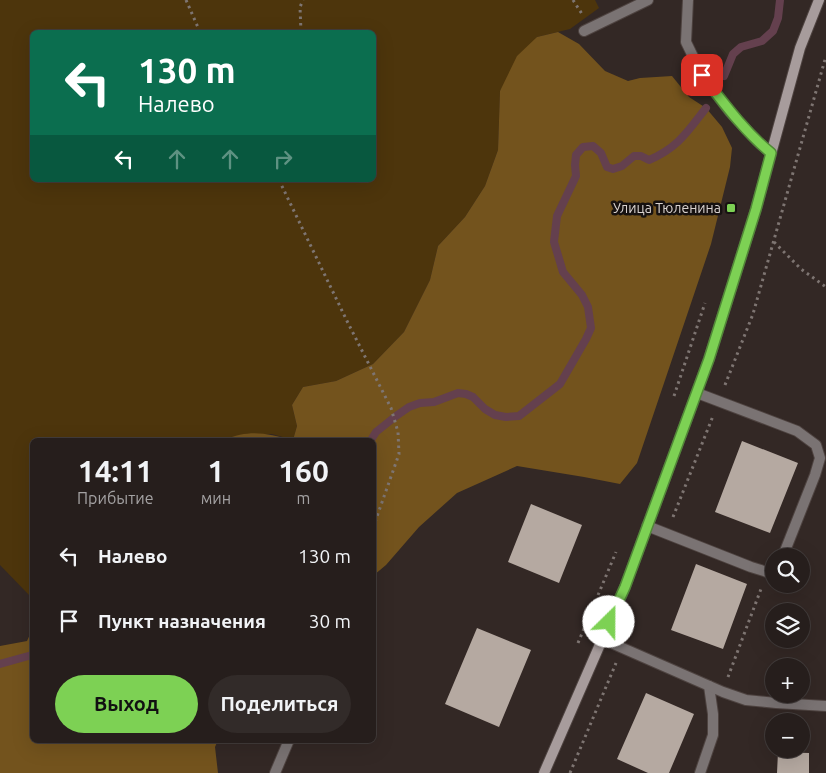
<!DOCTYPE html>
<html lang="ru">
<meta charset="utf-8">
<style>
:root{--surface:#261e1c;--page:#322b29;--text:#f1f3f6;--muted:#a4a2a3;--line:#423c3b;--accent:#7dd154}
body{margin:0;font-family:Ubuntu,sans-serif;background:var(--page);color:var(--text);height:100vh;display:flex;flex-direction:column;font-size:19px;white-space:nowrap}
*{box-sizing:border-box;margin:0}
p{font-size:16px;color:var(--muted)}
.icon{flex:none;width:28px;height:28px;fill:none;stroke:currentColor;stroke-width:2;stroke-linecap:round;stroke-linejoin:round}
.map{position:relative;flex:1;overflow:hidden}
.details{position:absolute;left:30px;top:438px;width:346px;height:305px;display:flex;flex-direction:column;background:var(--surface);border-radius:8px;box-shadow:0 5px 20px #0002,0 0 0 1px var(--line)}
.details>*{flex:none}
.banner{position:absolute;left:30px;top:30px;width:346px;height:152px;border-radius:8px;box-shadow:0 5px 20px #0002,0 0 0 1px var(--line);background:#0b6e4f;color:#fff;overflow:hidden}
.tools{position:absolute;left:765px;top:548px;display:grid;gap:10px}
.tools a{display:grid;place-items:center;width:45px;height:45px;border-radius:50%;background:var(--surface);box-shadow:0 5px 20px #0002,0 0 0 1px var(--line);font-size:25px}
.pin{position:absolute;display:grid;place-items:center;width:42px;height:42px;color:#fff;margin:-21px;border-radius:10px;box-shadow:0 2px 8px #0006}
.me{position:absolute;width:55px;margin:-28px;rotate:23deg;stroke-linejoin:round;filter:drop-shadow(0 0 4px #0008)}
.turn{display:flex;align-items:center;gap:18px;height:105px;padding:0 25px;font-size:22px}
.turn .icon{width:65px;height:65px;stroke-width:2.5}
.turn b{display:block;font-size:35px;line-height:42px}
.lanes{display:flex;align-items:center;height:48px;padding:0 25px;background:#0003;justify-content:center;gap:25px;direction:ltr}
.lanes .off{opacity:.35}
.eta{display:flex;justify-content:space-evenly;align-items:center;height:85px;text-align:center}
.eta b{font-size:30px;font-weight:700;line-height:35px}
.primary-button{display:flex;gap:10px;margin-top:auto;padding:10px 25px}
.primary-button a{flex:1;height:58px;border-radius:30px;background:var(--accent);color:#111;font-size:20px;font-weight:700;line-height:58px;text-align:center}
.primary-button a+a{background:var(--page);color:var(--text)}
ul{padding:0;list-style:none}
li{display:flex;align-items:center;gap:15px;height:65px;padding:0 25px}
li div{flex:1}
li b{display:block;font-size:19px}
li em{font-style:normal}
.map>svg:first-child{display:block}
.green{fill:#4d350c;fill-rule:evenodd}
.forest{fill:#73531d}
.lines{fill:none;stroke-linecap:round;stroke-linejoin:round}
.stream{stroke:#64404e;stroke-width:8}
.building{fill:#b5a9a1}
.service-casing{stroke:#4e4340;stroke-width:12}
.minor-casing{stroke:#4e4340;stroke-width:12}
.secondary-casing{stroke:#4e4340;stroke-width:12}
.path{stroke:#7e7572;stroke-width:3;stroke-dasharray:2.5 4;stroke-linecap:butt}
.service{stroke:#7a7373;stroke-width:10}
.minor{stroke:#7a7373;stroke-width:10}
.secondary{stroke:#a79c9c;stroke-width:10}
.route-casing{stroke:#518837;stroke-width:12}
.route{stroke:#7dd154;stroke-width:9}
.poi-dot{fill:#7dd154;stroke:#171211;stroke-width:2}
.labels{text-anchor:middle;dominant-baseline:central;stroke-width:5;stroke-linejoin:round;paint-order:stroke}
.poi-label{font-size:14px;fill:#d9d2cf;stroke:#171211;text-anchor:end}
</style>
<div class="map">
<svg width="826" height="773" viewBox="0 0 826 773">
<rect width="100%" height="100%" fill="#332825"/>
<!-- green -->
<path class="green" d="M 0,0 L 595,0 L 599,8 L 570,29 L 537,37 L 500,91 L 498,150 L 485,186 L 465,217 L 438,246 L 430,280 L 404,332 L 373,364 L 336,381 L 303,387 L 292,405 L 297,426 L 293,440 L 272,434 L 231,437 L 223,440 L 32,440 L 32,595 L 29,595 L 0,565 ZM 32,32 L 374,32 L 374,180 L 32,180 Z"/>
<!-- forest -->
<path class="forest" d="M 558,32 L 579,44 L 605,71 L 628,81 L 640,78 L 672,76 L 689,97 L 706,108 L 722,127 L 732,148 L 730,167 L 711,244 L 637,463 L 620,484 L 584,477 L 517,466 L 457,493 L 419,527 L 386,565 L 374,575 L 374,440 L 223,440 C 251,429 265,433 293,440 L 297,426 L 292,405 L 303,387 L 336,381 L 373,364 L 404,332 L 430,280 L 438,246 L 465,217 L 485,186 L 498,150 L 500,91 L 517,56 L 537,37 Z
M 32,630 L 32,740 L 218,740 L 215,747 L 218,773 L 0,773 L 0,646 L 27,641 Z"/>
<g class="lines">
<!-- stream -->
<path class="stream" d="M 724,76 L 733,54 L 741,47 L 762,41 L 773,31 L 778,18 L 780,0
M 371,440 L 376,432 L 396,416 L 409,407 L 420,403 L 434,402 L 458,393 L 466,394 L 473,397 L 485,409 L 495,415 L 506,417 L 519,416 L 560,384 L 586,339 L 591,328 L 588,307 L 582,295 L 563,272 L 554,242 L 557,216 L 576,176 L 575,165 L 576,155 L 583,147 L 593,146 L 601,153 L 607,167 L 613,169 L 622,166 L 634,156 L 641,156 L 649,160 C 678,148 688,131 706,108
M 0,664 L 32,655"/>
</g>
<!-- building -->
<path class="building" d="M 742,441 L 798,463 L 770,533 L 715,512 Z
M 531,504 L 582,525 L 559,583 L 508,562 Z
M 696,564 L 747,584 L 723,649 L 671,630 Z
M 477,628 L 531,650 L 499,727 L 445,704 Z
M 646,693 L 694,714 L 669,773 L 648,773 L 617,759 Z
M 778,752 L 809,753 L 809,773 L 777,773 Z"/>
<g class="lines">
<defs>
<path id="service" d="M 688,0 L 686,42 L 702,75 L 730,112 L 757,141 L 771,153
M 584,31 L 648,0
M 697,393 L 797,431 L 816,445 L 820,458 L 815,475 L 783,556
M 647,526 L 751,567 L 767,572 L 774,568
M 275,773 L 289,740
M 700,773 L 713,735 L 713,714 L 709,686"/>
<path id="minor" d="M 602,639 L 723,692 L 746,700 L 776,703 L 826,706"/>
<path id="secondary" d="M 544,773 L 625,587 L 709,359 L 756,209 L 800,48 L 819,0"/>
</defs>
<!-- service casing -->
<use href="#service" class="service-casing"/>
<!-- minor casing -->
<use href="#minor" class="minor-casing"/>
<!-- secondary casing -->
<use href="#secondary" class="secondary-casing"/>
<!-- path -->
<path class="path" d="M 186,0 L 200,32
M 573,0 L 582,14
M 301,32 L 300,7 L 303,0
M 279,180 L 347,321 L 391,408 L 398,432 L 399,454 L 374,525
M 774,242 L 801,269 L 826,287
M 725,385 L 753,314 L 826,56
M 674,396 L 705,303
M 673,517 L 713,416
M 628,631 L 633,619
M 578,643 L 616,552
M 728,677 L 761,589
M 570,773 L 616,663"/>
<!-- service -->
<use href="#service" class="service"/>
<!-- minor -->
<use href="#minor" class="minor"/>
<!-- secondary -->
<use href="#secondary" class="secondary"/>
</g>
<g class="lines">
<defs>
<path id="route" d="M 609,622 L 625,587 L 709,359 L 756,209 L 771,153 C 744,131 723,102 702,75"/>
</defs>
<!-- route casing -->
<use href="#route" class="route-casing"/>
<!-- route -->
<use href="#route" class="route"/>
</g>
<!-- markers -->
<rect class="poi-dot" x="726" y="203" width="10" height="10" rx="2.5"/>
<g class="labels">
<!-- poi labels -->
<g class="poi-label">
<text x="721" y="208">Улица Тюленина</text>
</g>
</g>
</svg>
<div class="tools">
<a><svg class="icon" aria-label="search" viewBox="0 0 24 24"><circle cx="10" cy="10" r="6"/><path d="M15 15l6 6"/></svg></a>
<a><svg class="icon" aria-label="layers" viewBox="0 0 24 24"><path d="M12 4l9 5-9 5-9-5zM3 14l9 5 9-5"/></svg></a>
<a>+</a>
<a>−</a>
</div>
<div class="pin" style="left:702px;top:75px;background:#d93025"><svg class="icon" aria-label="arrive" viewBox="0 0 24 24"><path d="M6 21V4h12l-3 4 3 4H6"/></svg></div>
<svg class="me" style="left:609px;top:622px" viewBox="-20 -20 40 40"><circle r="19" fill="#fff"/><path d="M0-13L10 11 0 6-10 11z" fill="#7dd154"/></svg>
<div class="banner">
<div class="turn"><svg class="icon" aria-label="left" viewBox="0 0 24 24"><path d="M17 20v-9H6M10 6l-5 5 5 5"/></svg><div><b>130 m</b>Налево</div></div>
<div class="lanes"><svg class="icon" aria-label="left" viewBox="0 0 24 24"><path d="M17 20v-9H6M10 6l-5 5 5 5"/></svg><svg class="icon off" aria-label="ahead" viewBox="0 0 24 24"><path d="M12 20V5M6 11l6-6 6 6"/></svg><svg class="icon off" aria-label="ahead" viewBox="0 0 24 24"><path d="M12 20V5M6 11l6-6 6 6"/></svg><svg class="icon off" aria-label="right" viewBox="0 0 24 24"><path d="M7 20v-9h11M14 6l5 5-5 5"/></svg></div>
</div>
<section class="details">
<div class="eta">
<div><b>14:11</b><p>Прибытие</p></div>
<div><b>1</b><p>мин</p></div>
<div><b>160</b><p>m</p></div>
</div>
<ul>
<li><svg class="icon" aria-label="left" viewBox="0 0 24 24"><path d="M17 20v-9H6M10 6l-5 5 5 5"/></svg><div><b>Налево</b></div><em>130 m</em></li>
<li><svg class="icon" aria-label="arrive" viewBox="0 0 24 24"><path d="M6 21V4h12l-3 4 3 4H6"/></svg><div><b>Пункт назначения</b></div><em>30 m</em></li>
</ul>
<div class="primary-button"><a>Выход</a><a>Поделиться</a></div>
</section>
</div>
